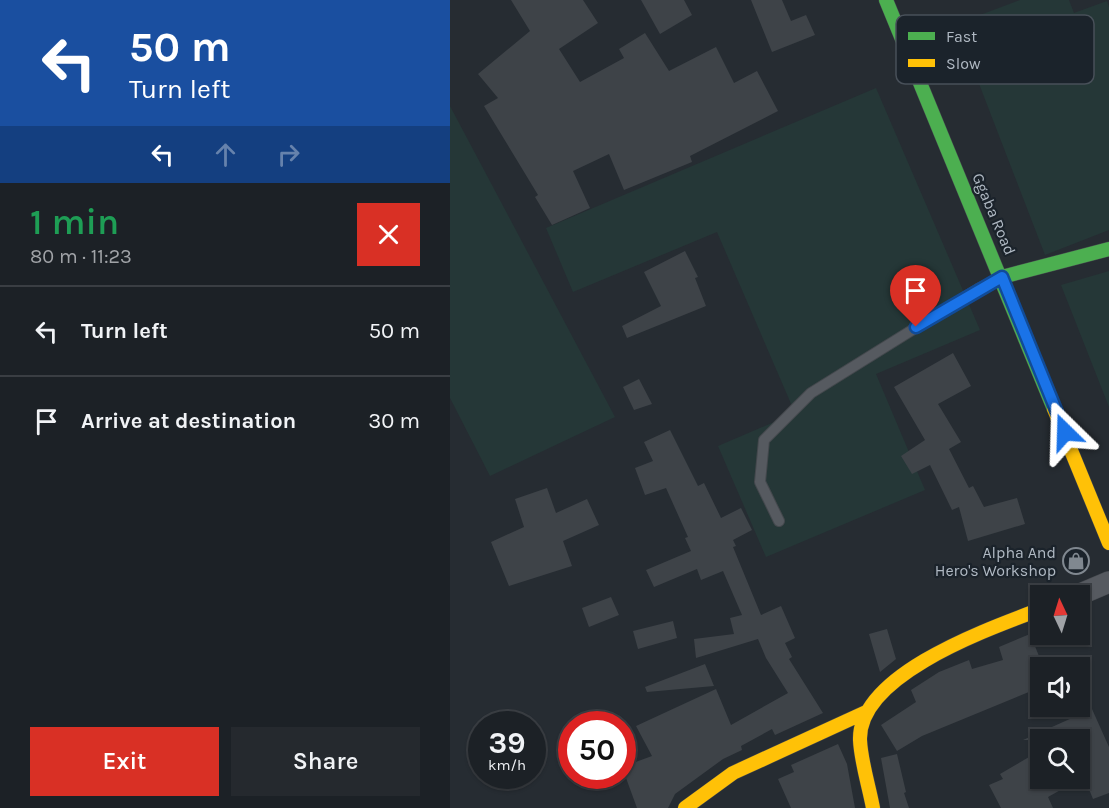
<!DOCTYPE html>
<meta charset="utf-8">
<style>
:root{--surface:#1c2126;--page:#25292e;--text:#f1f3f6;--muted:#a0a3a7;--line:#3a3e43;--accent:#d93025}
body{margin:0;font-family:Karla,sans-serif;background:var(--page);color:var(--text);height:100vh;display:flex;flex-direction:column;font-size:22px;white-space:nowrap}
*{box-sizing:border-box;margin:0}
p{font-size:20px;color:var(--muted)}
.icon{flex:none;width:33px;height:33px;fill:none;stroke:currentColor;stroke-width:2;stroke-linecap:round;stroke-linejoin:round}
.map{position:relative;flex:1;overflow:hidden}
.details{display:flex;flex-direction:column;background:var(--surface);width:450px}
.details>*{flex:none}
.hud{background:#1a4fa0;color:#fff;overflow:hidden}
.needle{width:39px;rotate:356deg}
.controls{position:absolute;left:580px;top:585px;display:grid;gap:12px}
.controls a{display:grid;place-items:center;width:60px;height:60px;border-radius:0px;background:var(--surface);box-shadow:0 2px 4px #0004,0 0 0 2px var(--line);font-size:30px}
.speed{position:absolute;left:18px;top:711px;display:flex;gap:12px;font-size:30px;font-weight:700;text-align:center}
.speed>*{display:grid;place-content:center;width:78px;height:78px;border-radius:50%;background:var(--surface);box-shadow:0 2px 4px #0004,0 0 0 2px var(--line);line-height:1}
.speed small{font-size:15px;font-weight:400}
.speed .limit{border:9px solid #d22;background:#fff;color:#111}
.pin{position:absolute;display:grid;place-items:center;width:51px;height:51px;color:#fff;margin:-62px -26px;border-radius:50% 50% 50% 0;rotate:-45deg;box-shadow:0 0 6px #0007}
.pin .icon{rotate:45deg}
.me{position:absolute;width:66px;margin:-33px;rotate:338deg;stroke-linejoin:round;filter:drop-shadow(0 0 4px #0008)}
.turn{display:flex;align-items:center;gap:21px;height:126px;padding:0 30px;font-size:27px}
.turn .icon{width:78px;height:78px;stroke-width:2.5}
.turn b{display:block;font-size:42px;line-height:51px}
.lanes{display:flex;align-items:center;height:57px;padding:0 30px;background:#0003;justify-content:center;gap:30px;direction:ltr}
.lanes .off{opacity:.35}
.round{display:grid;place-items:center;flex:none;width:63px;height:63px;border-radius:0px;background:var(--page)}
.headline{display:flex;align-items:center;justify-content:space-between;height:102px;padding:0 30px}
h1{font-size:36px;font-weight:600;line-height:45px;color:#1e9e55}
.primary-button{display:flex;gap:12px;margin-top:auto;padding:12px 30px}
.primary-button a{flex:1;height:69px;border-radius:0px;background:var(--accent);color:#fff;font-size:24px;font-weight:600;line-height:69px;text-align:center}
.primary-button a+a{background:var(--page);color:var(--text)}
ul{padding:0;list-style:none}
li{display:flex;align-items:center;gap:18px;height:90px;padding:0 30px;border-top:2px solid var(--line)}
li div{flex:1}
li b{display:block;font-size:22px}
li em{font-style:normal}
main{display:flex;flex:1;min-height:0}
.map>svg:first-child{display:block}
.green{fill:#253737}
.building{fill:#3e4348}
.lines{fill:none;stroke-linecap:round;stroke-linejoin:round}
.lane-casing{stroke:#44484d;stroke-width:12}
.street-casing{stroke:#44484d;stroke-width:22}
.fast-casing{stroke:#44484d;stroke-width:15}
.slow-casing{stroke:#44484d;stroke-width:15}
.lane{stroke:#565a60;stroke-width:10}
.street{stroke:#565a60;stroke-width:21}
.fast{stroke:#4caf50;stroke-width:14}
.slow{stroke:#ffc107;stroke-width:14}
.route-casing{stroke:#114b97;stroke-width:15}
.route{stroke:#1a73e8;stroke-width:10}
.labels{text-anchor:middle;dominant-baseline:central;stroke-width:4.5;stroke-linejoin:round;paint-order:stroke}
.street-label{font-size:16px;fill:#b0b9c3;stroke:#1b232b}
.poi-label{font-size:16px;fill:#b0b9c3;stroke:#1b232b;text-anchor:end}
.key{fill:#1b232b;stroke:#485059;stroke-width:1.5}
.key-label{font-size:16px;fill:#b0b9c3}
</style>
<main>
<section class="details">
<div class="hud">
<div class="turn"><svg class="icon" aria-label="left" viewBox="0 0 24 24"><path d="M17 20v-9H6M10 6l-5 5 5 5"/></svg><div><b>50 m</b>Turn left</div></div>
<div class="lanes"><svg class="icon" aria-label="left" viewBox="0 0 24 24"><path d="M17 20v-9H6M10 6l-5 5 5 5"/></svg><svg class="icon off" aria-label="ahead" viewBox="0 0 24 24"><path d="M12 20V5M6 11l6-6 6 6"/></svg><svg class="icon off" aria-label="right" viewBox="0 0 24 24"><path d="M7 20v-9h11M14 6l5 5-5 5"/></svg></div>
</div>
<div class="headline"><div><h1>1 min</h1><p>80 m · 11:23</p></div><a class="round" style="background:#d93025;color:#fff"><svg class="icon" aria-label="close" viewBox="0 0 24 24"><path d="M6 6l12 12M18 6L6 18"/></svg></a></div>
<ul>
<li><svg class="icon" aria-label="left" viewBox="0 0 24 24"><path d="M17 20v-9H6M10 6l-5 5 5 5"/></svg><div><b>Turn left</b></div><em>50 m</em></li>
<li><svg class="icon" aria-label="arrive" viewBox="0 0 24 24"><path d="M6 21V4h12l-3 4 3 4H6"/></svg><div><b>Arrive at destination</b></div><em>30 m</em></li>
</ul>
<div class="primary-button"><a>Exit</a><a>Share</a></div>
</section>
<div class="map">
<svg width="659" height="808" viewBox="0 0 659 808">
<rect width="100%" height="100%" fill="#262c32"/>
<!-- green -->
<path class="green" d="M 570,0 L 619,0 L 624,13 L 657,1 L 659,7 L 659,230 L 595,255 L 506,24 Z
M 426,88 L 530,330 L 426,374 L 475,490 L 316,557 L 268,446 L 345,413 L 267,232 L 123,292 L 96,228 Z
M 0,106 L 165,417 L 40,476 L 0,398 Z
M 659,271 L 659,407 L 611,285 Z"/>
<!-- building -->
<path class="building" d="M 61,0 L 133,0 L 148,23 L 109,49 L 130,82 L 174,58 L 169,49 L 195,33 L 219,71 L 266,47 L 284,83 L 307,71 L 328,111 L 240,156 L 242,162 L 174,190 L 159,154 L 123,171 L 140,208 L 102,225 L 85,197 L 88,195 L 34,106 L 48,98 L 28,74 L 80,31 Z
M 191,0 L 234,0 L 242,15 L 210,34 Z
M 301,0 L 332,0 L 341,21 L 356,15 L 365,35 L 322,52 Z
M 235,251 L 248,277 L 245,278 L 256,306 L 177,338 L 172,326 L 211,306 L 194,272 Z
M 503,353 L 521,386 L 488,404 L 511,442 L 499,449 L 519,488 L 523,486 L 534,507 L 567,498 L 575,524 L 518,541 L 509,507 L 502,510 L 480,465 L 462,474 L 451,456 L 475,440 L 444,387 Z
M 189,379 L 202,404 L 184,410 L 173,387 Z
M 220,430 L 248,486 L 254,483 L 271,518 L 291,508 L 302,530 L 283,540 L 286,546 L 283,547 L 311,615 L 331,606 L 345,638 L 335,643 L 342,657 L 339,659 L 373,713 L 325,735 L 322,729 L 291,746 L 292,750 L 273,759 L 225,794 L 218,808 L 187,808 L 172,767 L 202,756 L 186,726 L 266,689 L 281,725 L 338,693 L 316,658 L 308,639 L 246,658 L 244,639 L 284,634 L 280,618 L 292,615 L 273,571 L 251,580 L 247,569 L 204,587 L 196,570 L 241,551 L 235,538 L 238,537 L 216,488 L 195,495 L 185,468 L 203,461 L 194,442 Z
M 97,488 L 106,513 L 137,499 L 149,525 L 113,541 L 122,566 L 59,586 L 41,542 L 74,527 L 65,499 Z
M 161,597 L 169,615 L 139,627 L 132,608 Z
M 223,621 L 227,638 L 188,649 L 183,631 Z
M 437,629 L 446,659 L 430,672 L 419,634 Z
M 580,634 L 591,661 L 591,687 L 472,736 L 447,751 L 431,725 L 466,702 L 461,690 L 489,672 L 519,660 L 522,669 L 553,660 L 549,647 Z
M 255,664 L 264,686 L 197,692 L 195,687 Z
M 642,709 L 659,747 L 659,793 L 643,799 L 630,767 L 630,740 L 573,740 Z
M 388,744 L 397,764 L 405,808 L 341,808 L 328,779 L 344,772 L 341,765 Z
M 591,750 L 591,778 L 632,778 L 598,797 L 603,808 L 551,808 L 539,785 L 553,779 L 550,774 Z
M 447,754 L 456,792 L 454,793 L 459,808 L 440,808 L 431,758 Z"/>
<g class="lines">
<defs>
<path id="lane" d="M 329,521 L 310,482 L 314,440 L 361,393 L 528,289 L 549,279"/>
<path id="street" d="M 626,596 L 659,582"/>
<path id="fast" d="M 436,0 L 604,409
M 552,277 L 659,249"/>
<path id="slow" d="M 604,409 L 659,543
M 235,808 L 283,773 L 416,712
M 423,808 C 419,786 411,762 410,740 C 408,674 541,628 591,609"/>
</defs>
<!-- lane casing -->
<use href="#lane" class="lane-casing"/>
<!-- street casing -->
<use href="#street" class="street-casing"/>
<!-- fast casing -->
<use href="#fast" class="fast-casing"/>
<!-- slow casing -->
<use href="#slow" class="slow-casing"/>
<!-- lane -->
<use href="#lane" class="lane"/>
<!-- street -->
<use href="#street" class="street"/>
<!-- fast -->
<use href="#fast" class="fast"/>
<!-- slow -->
<use href="#slow" class="slow"/>
</g>
<g class="lines">
<defs>
<path id="route" d="M 466,327 L 552,277 L 615,432"/>
</defs>
<!-- route casing -->
<use href="#route" class="route-casing"/>
<!-- route -->
<use href="#route" class="route"/>
</g>
<!-- icons -->
<defs>
<symbol id="shop-ring" viewBox="-11 -11 22 22"><circle r="9.5" fill="#1b232b" stroke="#808890" stroke-width="1.5"/><path d="M-5-2.5h2.3a2.7 3.5 0 0 1 5.4 0H5L5.5 6h-11ZM-1.5-2.5h3a1.5 2.3 0 0 0-3 0Z" fill="#808890"/></symbol>
</defs>
<g fill-rule="evenodd">
<use href="#shop-ring" x="611" y="546" width="30" height="30"/>
</g>
<g class="labels">
<!-- street labels -->
<g class="street-label">
<text transform="translate(544 214) rotate(67)">Ggaba Road</text>
</g>
<!-- poi labels -->
<g class="poi-label">
<text x="606" y="552">Alpha And<tspan x="606" dy="18">Hero's Workshop</tspan></text>
</g>
</g>
<!-- legend -->
<rect x="446" y="15" width="198" height="69" rx="9" class="key"/>
<rect x="458" y="32" width="27" height="8" fill="#4caf50"/>
<rect x="458" y="59" width="27" height="8" fill="#ffc107"/>
<g class="key-label">
<text x="496" y="42">Fast</text>
<text x="496" y="69">Slow</text>
</g>
</svg>
<div class="controls">
<a><svg class="needle" viewBox="-14 -14 28 28"><path d="M0-13l5 13h-10z" fill="#e53935"/><path d="M0 13l5-13h-10z" fill="#a0a3a7"/></svg></a>
<a><svg class="icon" aria-label="sound" viewBox="0 0 24 24"><path d="M4 9h4l5-4v14l-5-4H4zM17 9q2 3 0 6"/></svg></a>
<a><svg class="icon" aria-label="search" viewBox="0 0 24 24"><circle cx="10" cy="10" r="6"/><path d="M15 15l6 6"/></svg></a>
</div>
<div class="speed"><div>39<small>km/h</small></div><div class="limit">50</div></div>
<div class="pin" style="left:466px;top:327px;background:#d93025"><svg class="icon" aria-label="arrive" viewBox="0 0 24 24"><path d="M6 21V4h12l-3 4 3 4H6"/></svg></div>
<svg class="me" style="left:615px;top:432px" viewBox="-20 -20 40 40"><path d="M0-17L14 15 0 8-14 15z" fill="#1a73e8" stroke="#fff" stroke-width="4"/></svg>
</div>
</main>
